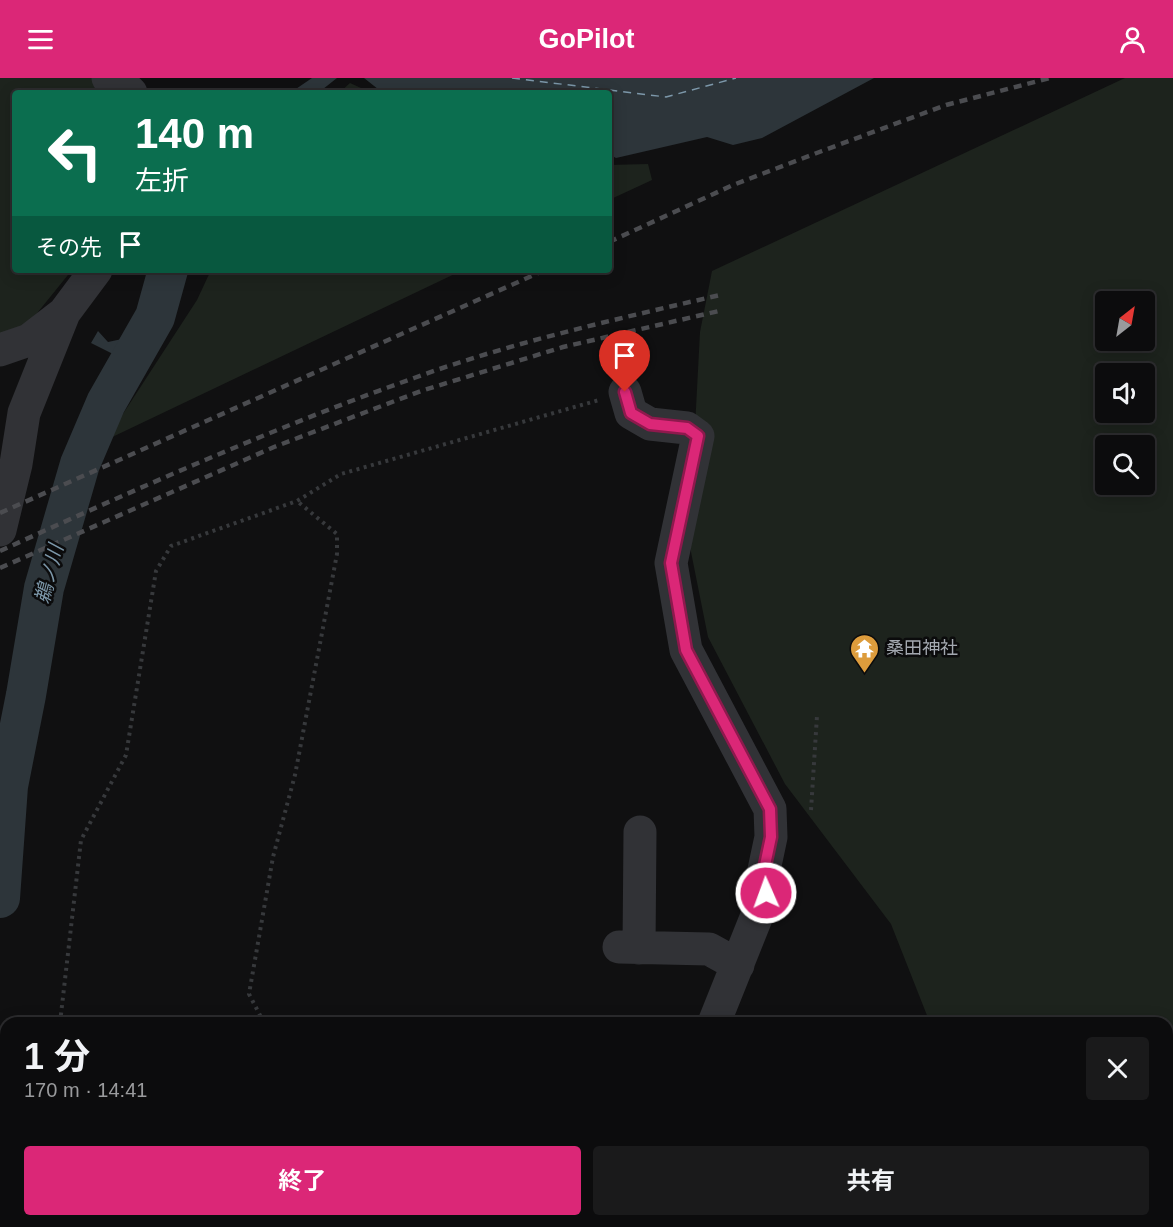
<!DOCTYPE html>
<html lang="ja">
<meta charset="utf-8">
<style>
:root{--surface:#0c0c0d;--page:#1a1a1b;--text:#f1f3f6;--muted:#9a9b9d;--line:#2c2c2e;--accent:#db2777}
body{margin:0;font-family:Helvetica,"Noto Sans JP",sans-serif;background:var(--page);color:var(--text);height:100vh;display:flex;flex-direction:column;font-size:22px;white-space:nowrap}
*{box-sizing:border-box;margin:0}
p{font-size:20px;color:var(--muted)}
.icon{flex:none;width:33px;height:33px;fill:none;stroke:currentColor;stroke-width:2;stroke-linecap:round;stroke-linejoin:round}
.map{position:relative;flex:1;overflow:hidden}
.details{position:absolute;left:0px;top:939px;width:1173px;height:210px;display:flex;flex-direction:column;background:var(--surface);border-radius:18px 18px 0 0;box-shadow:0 3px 15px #0003,0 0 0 2px var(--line)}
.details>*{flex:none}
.guide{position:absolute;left:12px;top:12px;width:600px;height:183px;border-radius:6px;box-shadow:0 3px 15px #0003,0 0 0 2px var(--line);background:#0b6e4f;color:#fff;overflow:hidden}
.needle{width:39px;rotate:31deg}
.tools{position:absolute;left:1095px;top:213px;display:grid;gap:12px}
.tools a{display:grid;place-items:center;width:60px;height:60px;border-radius:6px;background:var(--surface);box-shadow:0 3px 15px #0003,0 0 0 2px var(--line);font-size:30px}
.pin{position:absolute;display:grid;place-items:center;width:51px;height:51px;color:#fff;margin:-62px -26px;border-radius:50% 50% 50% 0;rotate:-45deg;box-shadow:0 0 6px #0007}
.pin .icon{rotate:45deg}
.me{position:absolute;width:66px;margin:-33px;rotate:358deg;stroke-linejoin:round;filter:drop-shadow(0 0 4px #0008)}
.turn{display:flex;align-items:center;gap:21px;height:126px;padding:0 24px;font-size:27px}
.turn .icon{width:78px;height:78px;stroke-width:2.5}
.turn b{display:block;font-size:42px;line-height:51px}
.then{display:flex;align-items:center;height:57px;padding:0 24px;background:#0003;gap:12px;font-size:22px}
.round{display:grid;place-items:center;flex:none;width:63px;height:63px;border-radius:6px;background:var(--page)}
.overview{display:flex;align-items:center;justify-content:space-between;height:102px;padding:0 24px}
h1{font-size:36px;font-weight:700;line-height:45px}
.action{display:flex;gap:12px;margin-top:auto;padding:12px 24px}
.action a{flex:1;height:69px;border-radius:6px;background:var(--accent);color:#fff;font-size:24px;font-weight:700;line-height:69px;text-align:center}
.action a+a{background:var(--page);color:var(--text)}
header{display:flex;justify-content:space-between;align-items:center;height:78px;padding:0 24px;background:var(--accent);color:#fff;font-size:27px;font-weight:700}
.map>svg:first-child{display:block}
.green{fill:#1d231d;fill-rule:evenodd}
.water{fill:#2d353a}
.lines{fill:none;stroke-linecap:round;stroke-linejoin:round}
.river{stroke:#2d353a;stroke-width:40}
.ferry{stroke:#7c97a9;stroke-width:1.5;stroke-dasharray:8 6;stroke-linecap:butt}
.path{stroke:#37393c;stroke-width:4;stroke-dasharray:3 4.5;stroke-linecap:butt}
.minor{stroke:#313236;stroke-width:33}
.rail{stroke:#4b4c50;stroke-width:4.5;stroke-dasharray:8 6;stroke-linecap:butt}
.route-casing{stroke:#8e194d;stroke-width:15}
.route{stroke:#db2777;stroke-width:10}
.labels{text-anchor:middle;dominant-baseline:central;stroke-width:5;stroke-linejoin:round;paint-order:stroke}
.poi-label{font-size:18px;fill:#a3a8b0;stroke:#0b0b0c;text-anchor:start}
.water-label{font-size:20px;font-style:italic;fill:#7c97a9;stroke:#0b0b0c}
</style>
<header><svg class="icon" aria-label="menu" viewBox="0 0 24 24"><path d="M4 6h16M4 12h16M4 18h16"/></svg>GoPilot<svg class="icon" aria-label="person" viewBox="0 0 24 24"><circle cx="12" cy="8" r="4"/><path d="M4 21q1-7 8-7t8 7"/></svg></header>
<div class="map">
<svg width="1173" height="1149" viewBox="0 0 1173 1149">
<rect width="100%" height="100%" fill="#101011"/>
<!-- green -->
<path class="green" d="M 0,0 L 116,0 L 132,15 L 15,15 L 15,192 L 72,192 L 21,255 L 0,265 Z
M 1125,0 L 1173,0 L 1173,1149 L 958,1149 L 960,1143 L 1167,1143 L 1167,945 L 930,945 L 891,846 L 785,706 L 708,559 L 689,464 L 700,254 L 712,193 ZM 1106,224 L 1144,224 L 1144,262 L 1106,262 ZM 1106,296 L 1144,296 L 1144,334 L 1106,334 ZM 1106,368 L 1144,368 L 1144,406 L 1106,406 Z
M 350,5 L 372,15 L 339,15 Z
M 648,86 L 652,102 L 609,122 L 609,87 Z
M 211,192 L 463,192 L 106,362 L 197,222 Z"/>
<!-- water -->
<path class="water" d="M 312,0 L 337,0 L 318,15 L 290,15 Z
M 364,0 L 874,0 L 762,60 L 733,67 L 707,59 L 616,80 L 609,76 L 609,15 L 383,15 Z
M 164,192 L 172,192 L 162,238 L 151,255 L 147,293 L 91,265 L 98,253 L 108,264 L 122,261 L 131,261 L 152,235 Z"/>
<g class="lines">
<!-- river -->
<path class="river" d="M 0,820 L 8,708 L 26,617 L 44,510 L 80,386 L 106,325 L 155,239 L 168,192"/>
<!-- ferry -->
<path class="ferry" d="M 512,0 L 666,19 L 736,0"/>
<!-- path -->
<path class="path" d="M 811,732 L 817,638
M 60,945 L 81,762 L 126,677 L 156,493 L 171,468 L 297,423 L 341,396 L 599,322
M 264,945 L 249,916 L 273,779 L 295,697 L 337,476 L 337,456 L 297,423"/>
<!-- minor -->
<path class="minor" d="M 108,0 L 125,9 L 131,15
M 0,272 L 29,262 L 64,235 L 96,192
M 625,314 L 631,335 L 650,346 L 687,350 L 698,358 L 671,485 L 686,572 L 770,731 L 771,759 L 764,792 L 766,815 L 714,945
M 0,452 L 16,386 L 24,335 L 64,235
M 619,869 L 709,871 L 738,887
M 639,870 L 640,754
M 0,984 L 6,984
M 768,1143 L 769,1149
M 33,1149 L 34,1143
M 455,1149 L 456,1143
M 597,1149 L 598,1143"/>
<!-- rail -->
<path class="rail" d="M 609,164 L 733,107 L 822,73 L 946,27 L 1050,0
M 0,435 L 545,192
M 0,473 C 136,411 273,350 414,300 C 513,264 617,241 720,217
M 0,490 L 274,369 L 421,313 L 563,269 L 719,233"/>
</g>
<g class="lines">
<defs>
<path id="route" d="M 625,314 L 631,335 L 650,346 L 687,350 L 698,358 L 671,485 L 686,572 L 770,731 L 771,759 L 764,792 L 766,815"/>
</defs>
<!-- route casing -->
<use href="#route" class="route-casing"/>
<!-- route -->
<use href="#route" class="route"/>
</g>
<!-- icons -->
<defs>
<symbol id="temple-pin" viewBox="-11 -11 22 30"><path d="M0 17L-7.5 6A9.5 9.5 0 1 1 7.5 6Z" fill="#dd9c3c" stroke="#0b0b0c"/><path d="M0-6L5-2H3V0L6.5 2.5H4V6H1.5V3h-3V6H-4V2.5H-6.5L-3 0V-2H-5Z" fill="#fff"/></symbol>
</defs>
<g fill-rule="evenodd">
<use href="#temple-pin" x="848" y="554" width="33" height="45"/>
</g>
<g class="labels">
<!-- poi labels -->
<g class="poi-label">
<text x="886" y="570">桑田神社</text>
</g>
<!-- water labels -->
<g class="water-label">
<text transform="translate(49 496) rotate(-76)">鵜ノ川</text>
</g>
</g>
</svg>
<div class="tools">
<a><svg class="needle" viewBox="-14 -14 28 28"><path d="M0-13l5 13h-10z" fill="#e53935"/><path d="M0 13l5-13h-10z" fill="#9a9b9d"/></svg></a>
<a><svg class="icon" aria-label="sound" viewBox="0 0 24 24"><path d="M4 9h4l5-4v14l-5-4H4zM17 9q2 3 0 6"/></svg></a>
<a><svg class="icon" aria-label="search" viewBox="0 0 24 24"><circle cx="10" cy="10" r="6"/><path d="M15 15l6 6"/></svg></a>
</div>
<div class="pin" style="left:625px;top:314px;background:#d93025"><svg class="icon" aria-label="arrive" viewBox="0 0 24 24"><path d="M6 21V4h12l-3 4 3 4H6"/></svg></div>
<svg class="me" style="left:766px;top:815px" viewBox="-20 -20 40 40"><circle r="17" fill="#db2777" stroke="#fff" stroke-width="3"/><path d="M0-11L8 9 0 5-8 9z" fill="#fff"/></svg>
<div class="guide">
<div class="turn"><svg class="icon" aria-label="left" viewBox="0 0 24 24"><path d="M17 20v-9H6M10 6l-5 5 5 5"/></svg><div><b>140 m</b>左折</div></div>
<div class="then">その先<svg class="icon" aria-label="arrive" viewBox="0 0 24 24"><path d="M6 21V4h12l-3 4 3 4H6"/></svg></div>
</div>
<section class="details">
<div class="overview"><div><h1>1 分</h1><p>170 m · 14:41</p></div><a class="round"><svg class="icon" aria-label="close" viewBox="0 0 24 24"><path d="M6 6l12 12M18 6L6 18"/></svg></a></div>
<div class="action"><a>終了</a><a>共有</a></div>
</section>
</div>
